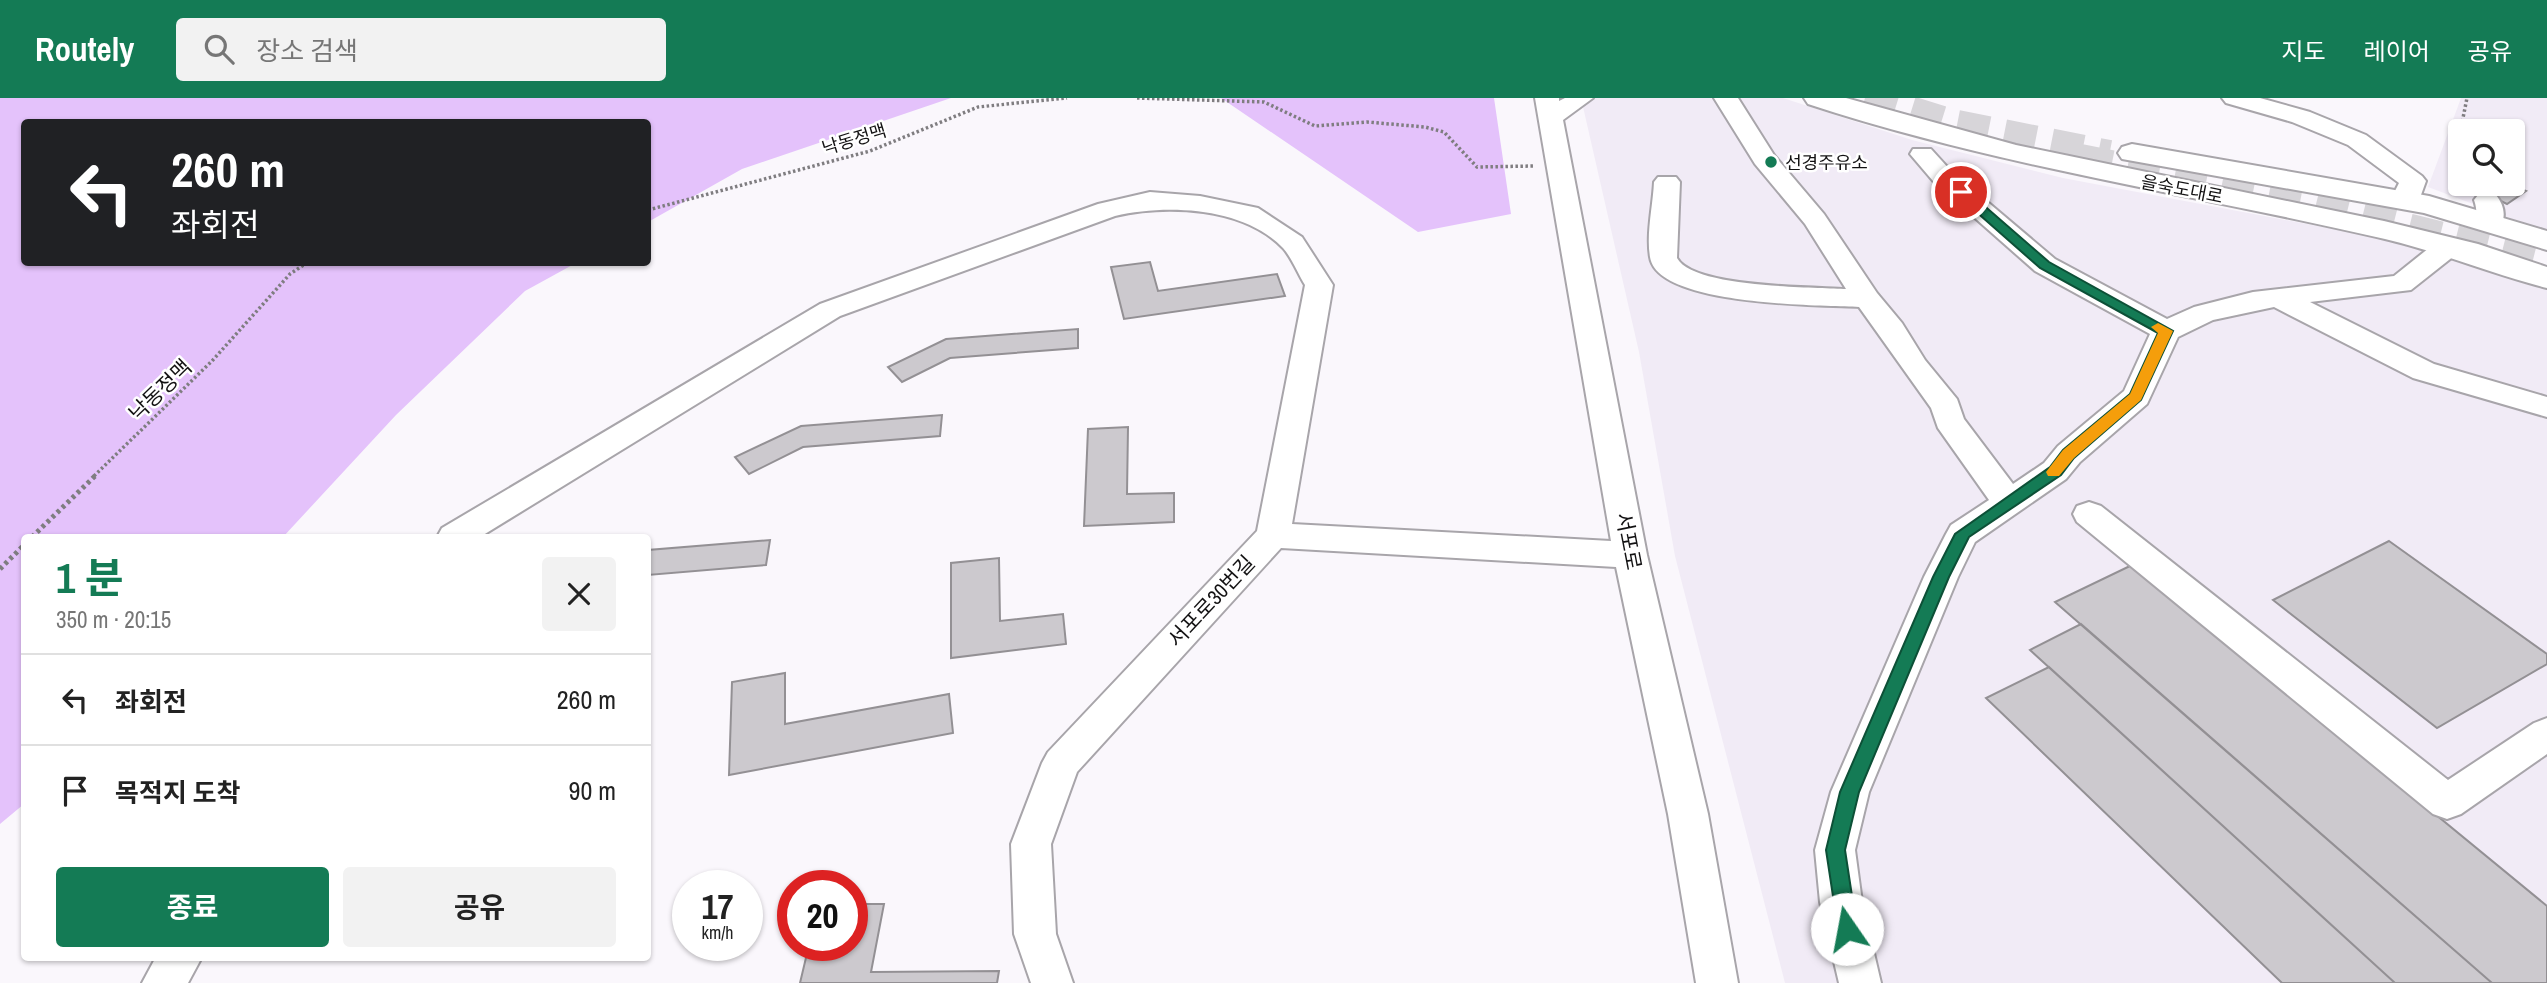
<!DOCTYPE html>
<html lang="ko">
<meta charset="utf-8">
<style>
:root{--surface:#fff;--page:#f2f2f2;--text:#222;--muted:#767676;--line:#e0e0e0;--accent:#147b55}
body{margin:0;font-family:"Archivo Narrow","Noto Sans KR",sans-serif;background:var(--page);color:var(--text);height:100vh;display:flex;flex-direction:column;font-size:26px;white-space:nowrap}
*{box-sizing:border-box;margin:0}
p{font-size:23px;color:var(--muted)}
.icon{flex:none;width:38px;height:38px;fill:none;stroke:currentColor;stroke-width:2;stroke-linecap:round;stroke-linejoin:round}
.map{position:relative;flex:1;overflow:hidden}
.drawer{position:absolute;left:21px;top:436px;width:630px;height:427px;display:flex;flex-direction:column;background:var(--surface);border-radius:7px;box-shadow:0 2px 5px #0004}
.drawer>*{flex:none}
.guide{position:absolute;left:21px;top:21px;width:630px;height:147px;border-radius:7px;box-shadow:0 2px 5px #0004;background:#202124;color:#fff;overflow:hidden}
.tools{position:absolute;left:2448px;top:21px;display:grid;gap:14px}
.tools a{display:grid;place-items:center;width:77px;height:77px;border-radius:7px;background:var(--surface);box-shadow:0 2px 5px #0004;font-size:35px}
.speed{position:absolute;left:672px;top:772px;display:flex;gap:14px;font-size:35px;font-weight:700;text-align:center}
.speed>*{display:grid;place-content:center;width:91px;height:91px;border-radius:50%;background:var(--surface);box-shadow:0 2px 5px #0004;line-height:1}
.speed small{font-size:18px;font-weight:400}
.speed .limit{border:10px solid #d22;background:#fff;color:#111}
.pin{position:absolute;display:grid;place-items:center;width:60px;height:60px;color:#fff;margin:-30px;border:4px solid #fff;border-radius:50%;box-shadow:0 2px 7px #0007}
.me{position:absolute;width:77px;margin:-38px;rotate:348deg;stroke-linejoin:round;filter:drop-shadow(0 0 5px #0008)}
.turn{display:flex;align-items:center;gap:24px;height:147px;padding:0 35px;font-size:32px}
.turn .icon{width:91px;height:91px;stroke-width:2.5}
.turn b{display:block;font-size:49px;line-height:60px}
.round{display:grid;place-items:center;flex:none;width:74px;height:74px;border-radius:7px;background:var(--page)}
.headline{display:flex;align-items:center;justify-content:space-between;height:119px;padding:0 35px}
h1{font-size:42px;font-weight:700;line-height:52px;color:var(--accent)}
.action{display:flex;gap:14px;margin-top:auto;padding:14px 35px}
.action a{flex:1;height:80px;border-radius:7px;background:var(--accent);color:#fff;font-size:28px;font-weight:700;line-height:80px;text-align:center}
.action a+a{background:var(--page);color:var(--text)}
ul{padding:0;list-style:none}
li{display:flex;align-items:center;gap:21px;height:91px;padding:0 35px;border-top:2px solid var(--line)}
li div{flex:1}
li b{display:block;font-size:26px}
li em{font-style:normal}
header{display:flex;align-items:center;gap:42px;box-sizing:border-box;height:98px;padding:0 35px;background:var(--accent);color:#fff}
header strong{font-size:33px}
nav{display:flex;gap:38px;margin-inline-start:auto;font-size:24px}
.search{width:490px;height:63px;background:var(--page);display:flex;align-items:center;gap:18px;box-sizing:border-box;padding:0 24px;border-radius:7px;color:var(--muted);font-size:26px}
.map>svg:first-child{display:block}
.built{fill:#f1ebf6;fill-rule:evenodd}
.green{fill:#e4c2fb}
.building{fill:#ccc9ce;stroke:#939094;stroke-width:2}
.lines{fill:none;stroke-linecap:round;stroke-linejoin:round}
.highway-tunnel{stroke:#d7d5d9;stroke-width:32;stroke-dasharray:32 16;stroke-linecap:butt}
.minor-casing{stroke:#a8a5aa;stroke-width:4}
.major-casing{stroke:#a8a5aa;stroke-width:4}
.path-far1{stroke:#7f7d80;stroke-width:3.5;stroke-dasharray:2.5 2.5;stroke-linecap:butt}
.path{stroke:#7f7d80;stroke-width:5;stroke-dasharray:3.5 3.5;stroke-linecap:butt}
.minor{fill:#fff;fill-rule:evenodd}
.major{fill:#fff;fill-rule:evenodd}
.route{fill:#147b55;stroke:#0d5037;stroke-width:2}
.slow{fill:#f59e0b}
.poi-dot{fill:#147b55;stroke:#fff;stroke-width:2.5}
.labels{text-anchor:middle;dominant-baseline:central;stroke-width:5;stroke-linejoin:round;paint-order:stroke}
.far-street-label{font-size:18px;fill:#131213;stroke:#fff}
.far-poi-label{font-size:18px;fill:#131213;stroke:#fff;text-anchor:start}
.street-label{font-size:21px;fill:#131213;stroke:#fff}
</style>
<header>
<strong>Routely</strong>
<div class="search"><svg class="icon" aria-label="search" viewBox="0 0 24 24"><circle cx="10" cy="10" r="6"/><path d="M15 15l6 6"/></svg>장소 검색</div>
<nav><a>지도</a><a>레이어</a><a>공유</a></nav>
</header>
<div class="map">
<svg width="2547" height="885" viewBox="0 0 2547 885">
<rect width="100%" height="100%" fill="#faf7fc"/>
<!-- built -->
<path class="built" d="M 1581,0 L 1783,0 L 1912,42 L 2063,80 L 2402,144 L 2547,189 L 2547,885 L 1785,885 L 1675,458 L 1639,254 Z
M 2461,0 L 2547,0 L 2547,134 L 2428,89 ZM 2460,33 L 2513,33 L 2513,86 L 2460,86 Z"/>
<!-- green -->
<path class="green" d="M 0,0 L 951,0 L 742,71 L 648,124 L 648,24 L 24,24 L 24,164 L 576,165 L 525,193 L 396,317 L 283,439 L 24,439 L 24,706 L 0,726 Z
M 1221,0 L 1494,0 L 1511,116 L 1418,134 Z"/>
<!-- building -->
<path class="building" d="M 2478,86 L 2509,86 L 2526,93 L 2507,106 L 2472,89 Z
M 1150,164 L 1158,193 L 1277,176 L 1285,198 L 1124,221 L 1111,169 Z
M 1078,231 L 1078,250 L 950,260 L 902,284 L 888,269 L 946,241 Z
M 942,317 L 940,338 L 803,349 L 749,376 L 735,359 L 801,328 Z
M 1128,329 L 1127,396 L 1174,395 L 1174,424 L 1084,428 L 1088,331 Z
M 770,442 L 766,467 L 648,477 L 648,452 Z
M 2389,443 L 2547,556 L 2547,566 L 2437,630 L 2273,502 Z
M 999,460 L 1000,523 L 1063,516 L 1066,546 L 951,560 L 951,465 Z
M 2132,467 L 2547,808 L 2547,885 L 2492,885 L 2055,504 Z
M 2081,526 L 2492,885 L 2395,885 L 2030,552 Z
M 2049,569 L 2395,885 L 2282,885 L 1986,600 Z
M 785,575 L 785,626 L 949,596 L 953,635 L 729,677 L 732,584 Z
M 852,806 L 884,806 L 871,874 L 999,873 L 997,885 L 800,885 L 809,847 L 852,847 Z"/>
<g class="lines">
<!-- highway-tunnel -->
<path class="highway-tunnel" d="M 1865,0 L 1952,27 L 2109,58
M 2080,62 L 2315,108 L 2547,166"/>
<defs>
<path id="minor" d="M 1535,0 L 1559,0 L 1559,3 L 1565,0 L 1593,0 L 1563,22 L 1647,457 L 1708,716 L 1738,885 L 1696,885 L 1668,716 L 1616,469 L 1281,450 L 1077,674 L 1051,746 L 1056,836 L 1073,885 L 1031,885 L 1014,836 L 1011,746 L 1042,665 L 1048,654 L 1257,433 L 1305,187 C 1298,176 1292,160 1283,150 C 1243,109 1167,106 1115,118 L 840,218 L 480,439 L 437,439 L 442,430 L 820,206 L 1098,106 L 1150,94 L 1200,98 L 1258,110 L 1302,139 L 1333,187 L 1292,426 L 1611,443 Z
M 1714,0 L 1738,0 L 1774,57 L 1824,116 L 1877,195 L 1902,225 L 1925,262 L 1957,301 L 1964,321 L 2013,386 L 2044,365 L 2058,348 L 2124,293 L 2150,236 L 2035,173 L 1933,83 L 1910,56 L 1913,51 L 1931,51 L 1951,73 L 2055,161 L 2167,221 L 2194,209 L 2253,194 L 2394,178 L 2439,142 L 2459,142 L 2462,148 L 2459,154 L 2411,192 L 2310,204 L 2434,266 L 2547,299 L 2547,319 L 2413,280 L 2274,209 L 2213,222 L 2178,239 L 2147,306 L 2080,364 L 2066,381 L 1975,444 L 1958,479 L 1869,694 L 1855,752 L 1862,804 L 1881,885 L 1839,885 L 1820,804 L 1815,752 L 1831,694 L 1924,479 L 1946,436 L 1951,427 L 1989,402 L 1938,330 L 1931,310 L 1859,209 C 1820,207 1657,208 1650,159 C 1646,136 1653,107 1654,84 L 1658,79 L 1676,79 L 1680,84 L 1677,160 C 1693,190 1813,189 1846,191 L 1805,126 L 1755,66 Z
M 2222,0 L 2260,0 L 2310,14 L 2366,37 L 2422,78 L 2426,83 L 2417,108 L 2399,108 L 2395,93 L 2399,85 L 2348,47 L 2292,24 L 2226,5 Z
M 2487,94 L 2496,97 C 2504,107 2507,119 2499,131 L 2481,131 C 2475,122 2478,112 2474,102 L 2478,97 Z
M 2089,404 L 2101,408 L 2448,682 L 2534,625 L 2547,620 L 2547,656 L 2461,716 L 2447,721 L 2433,716 L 2077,424 L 2073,416 L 2077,408 Z
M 156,859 L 202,859 L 188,885 L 142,885 Z"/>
<path id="major" d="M 1804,0 L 1846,0 L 2016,47 L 2384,123 L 2478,146 L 2547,169 L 2547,190 C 2492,176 2440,154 2385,141 C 2192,96 1997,68 1808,6 Z
M 2132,46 L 2429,98 L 2547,133 L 2547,152 L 2424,115 L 2122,61 L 2118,55 L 2122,49 Z"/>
</defs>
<!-- minor casing -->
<use href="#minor" class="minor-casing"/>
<!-- major casing -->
<use href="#major" class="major-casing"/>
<!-- path-far1 -->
<path class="path-far1" d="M 1137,0 L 1264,4 L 1315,28 L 1367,24 L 1425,29 L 1444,34 L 1477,69 L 1534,68
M 2465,33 L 2462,25 L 2467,0
M 648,112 L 870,53 L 978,9 L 1067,0
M 94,378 L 212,263 L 290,176 L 308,164"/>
<!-- path -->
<path class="path" d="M 32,439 L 96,377
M 0,471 L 24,447"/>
<!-- minor -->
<use href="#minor" class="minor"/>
<!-- major -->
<use href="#major" class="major"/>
</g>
<!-- route -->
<path class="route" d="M 1956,91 L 1965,91 L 2049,164 L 2173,233 L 2141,302 L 2074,360 L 2061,377 L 1969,439 L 1949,479 L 1859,694 L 1845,752 L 1857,831 L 1855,837 L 1847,840 L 1840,837 L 1838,831 L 1826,752 L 1840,694 L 1933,479 L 1955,436 L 2050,369 L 2063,352 L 2130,296 L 2158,235 L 2040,170 L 1956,96 Z"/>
<!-- slow -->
<path class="slow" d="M 2158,225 L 2173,233 L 2141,302 L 2074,360 L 2059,378 L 2048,378 L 2046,374 L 2063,352 L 2130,296 L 2158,235 L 2151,229 Z"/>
<!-- markers -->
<circle class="poi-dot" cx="1771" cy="64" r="7"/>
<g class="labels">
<!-- far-street labels -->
<g class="far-street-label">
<text transform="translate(854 41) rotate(-17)">낙동정맥</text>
<text transform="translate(2182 91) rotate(11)">을숙도대로</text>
</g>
<!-- far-poi labels -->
<g class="far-poi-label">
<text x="1785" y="64">선경주유소</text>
</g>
<!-- street labels -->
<g class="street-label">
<text transform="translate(160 292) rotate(-44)">낙동정맥</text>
<text transform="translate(1629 443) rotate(79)">서포로</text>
<text transform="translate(1211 503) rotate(-47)">서포로30번길</text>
</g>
</g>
</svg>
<div class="tools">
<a><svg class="icon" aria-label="search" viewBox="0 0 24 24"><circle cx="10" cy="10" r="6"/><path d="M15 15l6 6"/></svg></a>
</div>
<div class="speed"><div>17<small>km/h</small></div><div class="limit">20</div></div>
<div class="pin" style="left:1961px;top:94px;background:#d93025"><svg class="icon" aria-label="arrive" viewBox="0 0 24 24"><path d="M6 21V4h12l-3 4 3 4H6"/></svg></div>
<svg class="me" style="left:1847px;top:831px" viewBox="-20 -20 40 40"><circle r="19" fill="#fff"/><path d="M0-13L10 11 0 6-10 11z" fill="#147b55"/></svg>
<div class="guide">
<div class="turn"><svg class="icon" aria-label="left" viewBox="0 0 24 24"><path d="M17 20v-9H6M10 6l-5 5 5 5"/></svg><div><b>260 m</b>좌회전</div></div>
</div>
<section class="drawer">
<div class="headline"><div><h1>1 분</h1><p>350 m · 20:15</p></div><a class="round"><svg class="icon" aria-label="close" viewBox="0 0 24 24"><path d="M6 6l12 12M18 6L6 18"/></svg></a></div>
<ul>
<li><svg class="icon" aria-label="left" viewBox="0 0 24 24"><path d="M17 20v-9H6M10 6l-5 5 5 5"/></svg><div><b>좌회전</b></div><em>260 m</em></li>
<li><svg class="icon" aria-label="arrive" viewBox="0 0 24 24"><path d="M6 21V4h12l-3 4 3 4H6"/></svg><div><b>목적지 도착</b></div><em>90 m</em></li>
</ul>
<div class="action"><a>종료</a><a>공유</a></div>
</section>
</div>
